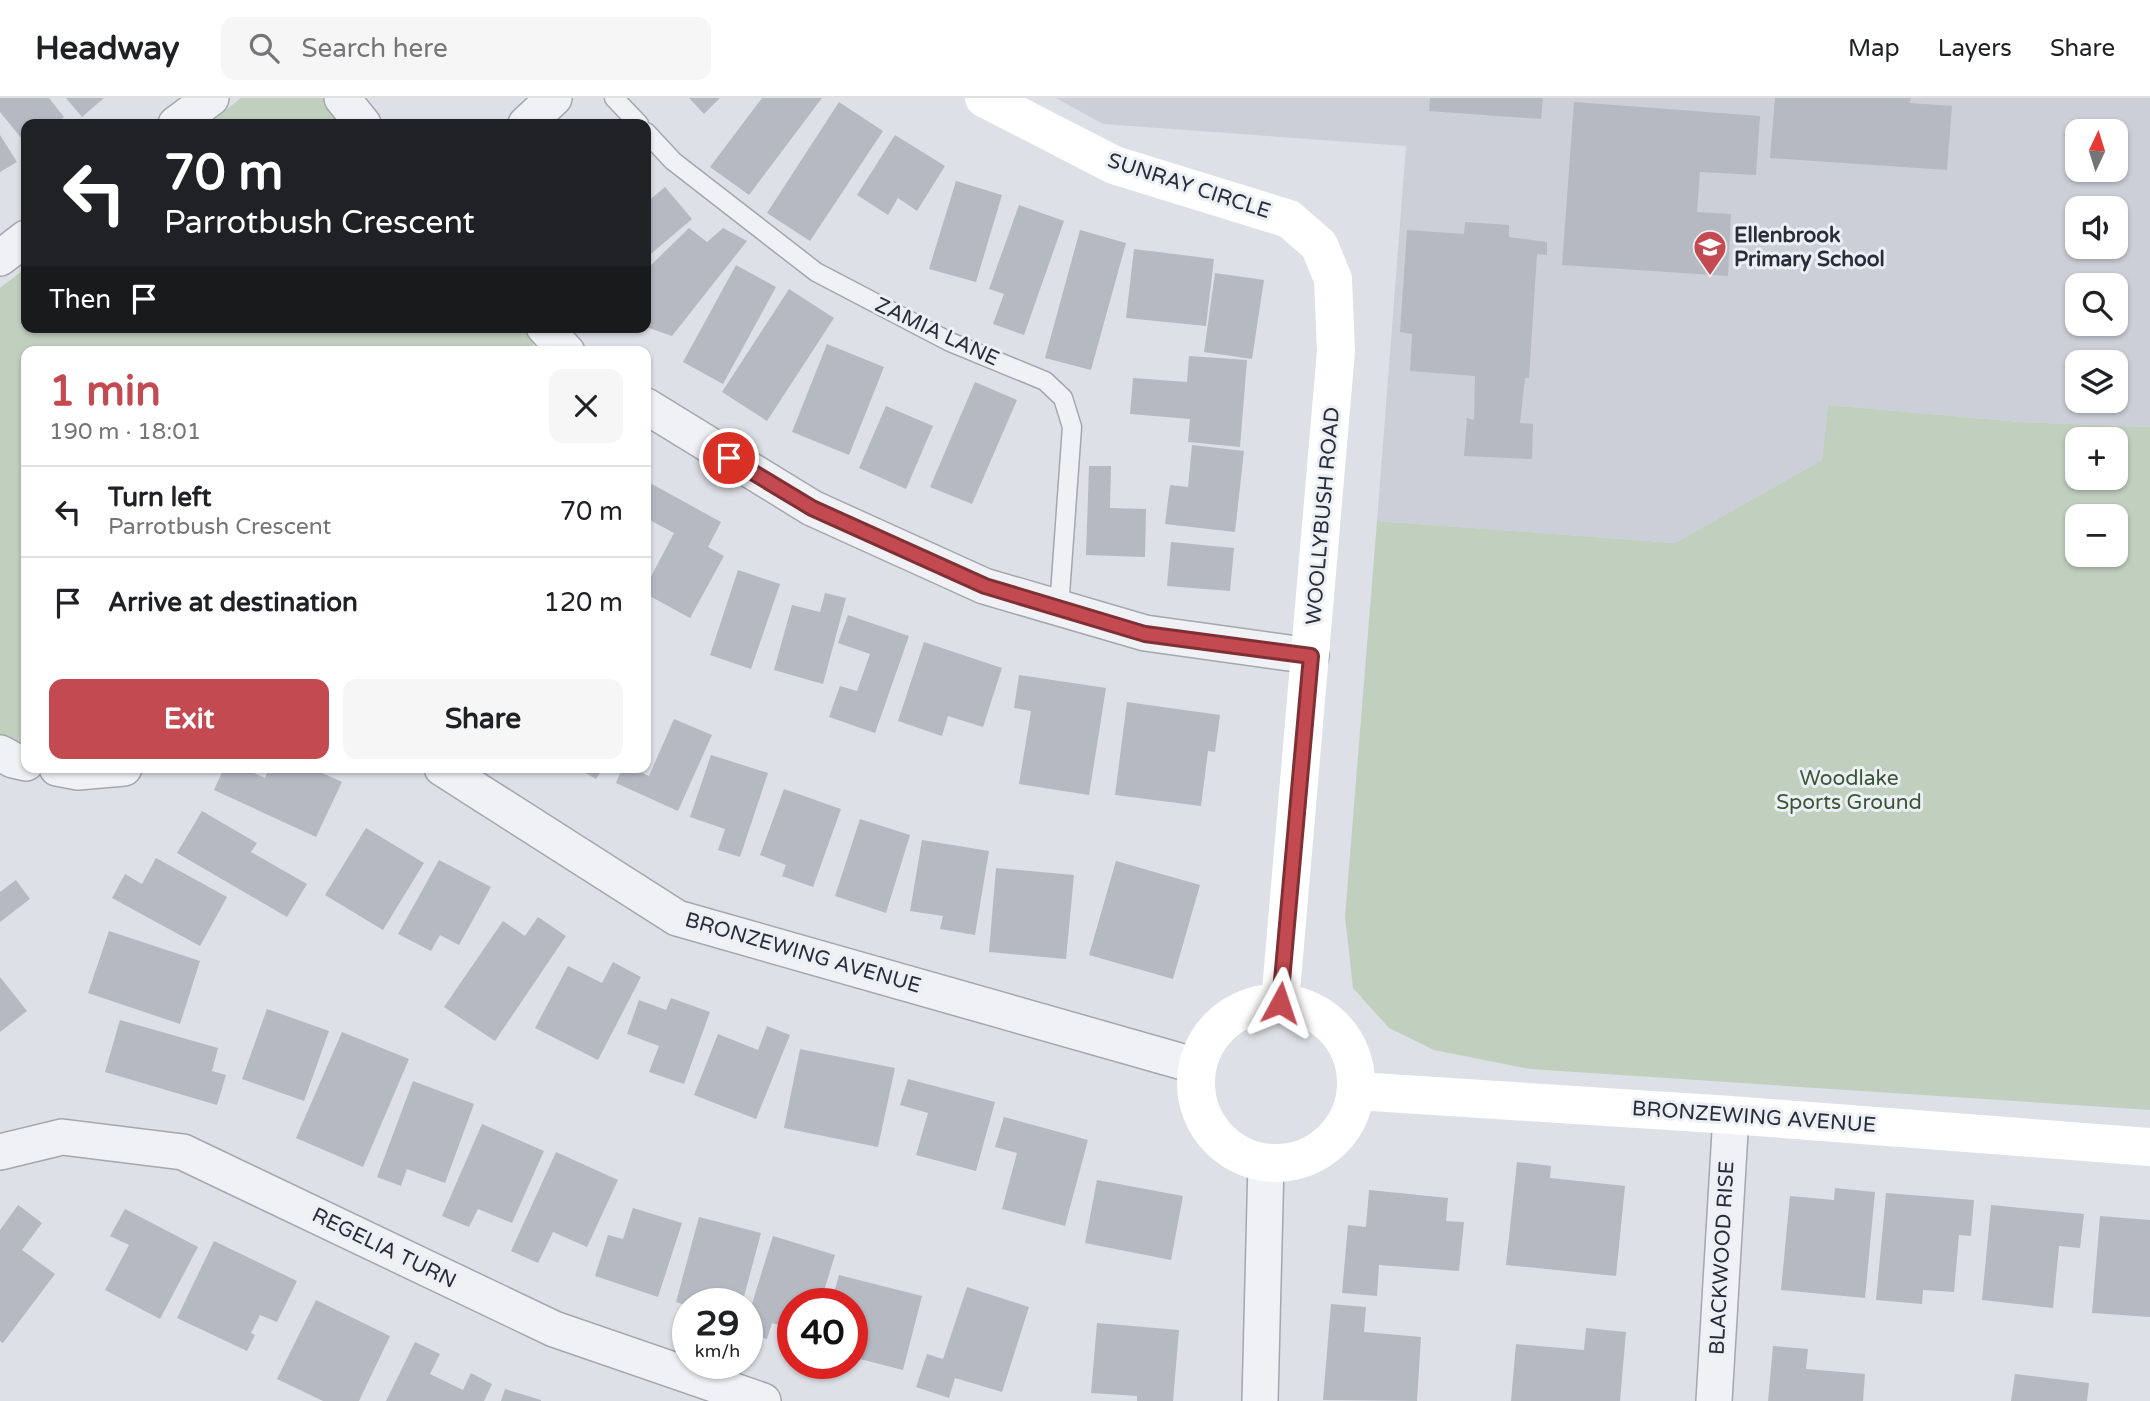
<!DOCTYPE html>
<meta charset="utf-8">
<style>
:root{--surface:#fff;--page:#f6f6f6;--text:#202124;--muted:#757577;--line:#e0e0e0;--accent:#c34a50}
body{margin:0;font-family:"Varela Round",sans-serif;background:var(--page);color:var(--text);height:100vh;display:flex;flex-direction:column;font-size:26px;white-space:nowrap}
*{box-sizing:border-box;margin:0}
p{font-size:23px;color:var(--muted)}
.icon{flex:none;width:38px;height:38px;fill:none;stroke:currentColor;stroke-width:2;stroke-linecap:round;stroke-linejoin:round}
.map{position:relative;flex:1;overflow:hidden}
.details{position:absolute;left:21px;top:248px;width:630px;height:427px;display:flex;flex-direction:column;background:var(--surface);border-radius:14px;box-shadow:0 2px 5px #0004}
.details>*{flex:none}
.top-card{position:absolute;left:21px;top:21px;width:630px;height:214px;border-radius:14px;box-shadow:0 2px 5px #0004;background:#202124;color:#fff;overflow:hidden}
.needle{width:46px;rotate:4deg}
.buttons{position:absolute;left:2065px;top:21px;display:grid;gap:14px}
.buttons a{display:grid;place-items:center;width:63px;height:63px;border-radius:14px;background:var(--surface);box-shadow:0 2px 5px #0004;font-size:35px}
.speed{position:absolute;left:672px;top:1190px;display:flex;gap:14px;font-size:35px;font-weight:700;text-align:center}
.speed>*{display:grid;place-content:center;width:91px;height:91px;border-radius:50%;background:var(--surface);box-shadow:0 2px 5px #0004;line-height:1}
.speed small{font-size:18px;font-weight:400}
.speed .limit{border:10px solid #d22;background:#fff;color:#111}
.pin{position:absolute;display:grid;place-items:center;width:60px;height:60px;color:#fff;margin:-30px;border:4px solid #fff;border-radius:50%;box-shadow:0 2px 7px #0007}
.me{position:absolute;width:77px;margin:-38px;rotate:5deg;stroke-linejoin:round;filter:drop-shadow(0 0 5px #0008)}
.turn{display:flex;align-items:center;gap:24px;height:147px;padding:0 28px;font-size:32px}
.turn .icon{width:91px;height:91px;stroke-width:2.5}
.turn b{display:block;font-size:49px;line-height:60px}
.then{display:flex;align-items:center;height:66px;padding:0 28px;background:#0003;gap:14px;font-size:26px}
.round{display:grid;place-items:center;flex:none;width:74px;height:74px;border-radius:14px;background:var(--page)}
.summary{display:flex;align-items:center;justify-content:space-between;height:119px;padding:0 28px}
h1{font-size:42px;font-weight:700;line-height:52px;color:var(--accent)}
.cta{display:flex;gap:14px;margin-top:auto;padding:14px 28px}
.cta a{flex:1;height:80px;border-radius:14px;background:var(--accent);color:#fff;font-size:28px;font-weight:700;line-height:80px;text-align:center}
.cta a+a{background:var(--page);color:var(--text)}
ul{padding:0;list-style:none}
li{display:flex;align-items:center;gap:21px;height:91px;padding:0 28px;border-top:2px solid var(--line)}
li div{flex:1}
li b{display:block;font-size:26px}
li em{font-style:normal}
header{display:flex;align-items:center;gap:42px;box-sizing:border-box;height:98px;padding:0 35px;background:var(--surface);border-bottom:2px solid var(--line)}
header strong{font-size:33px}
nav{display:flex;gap:38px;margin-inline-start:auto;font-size:24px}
.search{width:490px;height:63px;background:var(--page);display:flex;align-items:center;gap:18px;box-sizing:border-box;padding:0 24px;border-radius:14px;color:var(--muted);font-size:26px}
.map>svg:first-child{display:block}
.built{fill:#cccfd7;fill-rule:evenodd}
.green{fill:#c1cfbf;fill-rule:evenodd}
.building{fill:#b5b9c2}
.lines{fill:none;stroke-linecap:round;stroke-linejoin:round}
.lane-casing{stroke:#a3a7af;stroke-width:21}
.street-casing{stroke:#a3a7af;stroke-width:38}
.lane{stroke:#f0f1f5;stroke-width:18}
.street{stroke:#f0f1f5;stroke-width:35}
.secondary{stroke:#fff;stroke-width:38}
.route-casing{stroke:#7f3034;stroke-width:18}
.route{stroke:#c34a50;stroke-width:12}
.labels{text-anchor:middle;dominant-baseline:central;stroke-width:6;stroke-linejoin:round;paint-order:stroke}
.street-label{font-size:21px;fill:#282d3b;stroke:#eceff4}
.poi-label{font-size:21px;font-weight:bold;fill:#282d3b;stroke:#eceff4;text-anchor:start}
.park-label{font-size:21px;fill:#395636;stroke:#eceff4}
</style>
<header>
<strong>Headway</strong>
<div class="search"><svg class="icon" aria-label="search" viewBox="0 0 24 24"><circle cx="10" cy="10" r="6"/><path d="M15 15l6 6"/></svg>Search here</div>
<nav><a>Map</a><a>Layers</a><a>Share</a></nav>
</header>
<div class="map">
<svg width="2150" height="1303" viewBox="0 0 2150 1303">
<rect width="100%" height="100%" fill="#dde0e6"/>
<!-- built -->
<path class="built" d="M 1056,0 L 2150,0 L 2150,329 L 2020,324 L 1828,307 L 1822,362 L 1675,445 L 1377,423 L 1406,48 L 1103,26 ZM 2077,33 L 2116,33 L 2116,72 L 2077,72 ZM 2077,110 L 2116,110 L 2116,149 L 2077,149 ZM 2077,187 L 2116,187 L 2116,226 L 2077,226 ZM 2077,264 L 2116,264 L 2116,303 L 2077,303 Z"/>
<!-- green -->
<path class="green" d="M 241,0 L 335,0 L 357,26 L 208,26 Z
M 26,170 L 26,229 L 534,229 L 533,254 L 26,254 L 26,647 L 0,636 L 0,190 Z
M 1828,307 L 2020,324 L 2150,329 L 2150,1012 L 1530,971 L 1434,952 L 1389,930 L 1353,890 L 1345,819 L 1377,423 L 1675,445 L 1822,362 ZM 2077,341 L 2116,341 L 2116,380 L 2077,380 ZM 2077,418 L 2116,418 L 2116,457 L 2077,457 Z"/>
<!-- building -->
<path class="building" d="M 0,0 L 49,0 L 64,19 L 56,26 L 26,26 L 26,46 L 0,14 Z
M 66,0 L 104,0 L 82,19 Z
M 689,0 L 720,0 L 704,16 Z
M 762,0 L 822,0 L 749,97 L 710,69 Z
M 1430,0 L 1543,0 L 1541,21 L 1429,13 Z
M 1775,0 L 1911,0 L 1910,5 L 1952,8 L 1947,72 L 1770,60 Z
M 839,4 L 883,33 L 810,143 L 767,115 Z
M 1574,4 L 1760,18 L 1756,77 L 1700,74 L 1697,114 L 1731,116 L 1728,178 L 1562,167 Z
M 0,37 L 17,64 L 0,74 Z
M 895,37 L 945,68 L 917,113 L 898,100 L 888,117 L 857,97 Z
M 956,83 L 1002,97 L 976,184 L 929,171 Z
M 665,89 L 692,121 L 646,160 L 646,105 Z
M 1019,107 L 1064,123 L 1024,237 L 993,226 L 1004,196 L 989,191 Z
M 1465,124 L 1509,127 L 1509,139 L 1547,144 L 1547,157 L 1537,156 L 1529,280 L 1525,280 L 1520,325 L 1533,326 L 1532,361 L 1464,358 L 1467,320 L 1474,322 L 1475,278 L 1410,273 L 1412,236 L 1400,234 L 1407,132 L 1464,136 Z
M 689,130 L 707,144 L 723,130 L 747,143 L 672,238 L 646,229 L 646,172 Z
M 1080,132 L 1126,145 L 1091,272 L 1045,260 Z
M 1134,151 L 1214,161 L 1206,228 L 1126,220 Z
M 736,167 L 776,189 L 723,286 L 683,264 Z
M 1215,175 L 1264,182 L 1252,261 L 1204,254 Z
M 789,191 L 834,220 L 767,323 L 722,294 Z
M 827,246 L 884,269 L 849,357 L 792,334 Z
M 1189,258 L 1247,262 L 1240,349 L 1188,344 L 1190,321 L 1130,316 L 1133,280 L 1187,284 Z
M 975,284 L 1017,302 L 972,406 L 930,389 Z
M 886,308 L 933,328 L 906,391 L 859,370 Z
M 1192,347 L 1244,353 L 1235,434 L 1165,426 L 1170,387 L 1188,389 Z
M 1089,368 L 1111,368 L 1110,410 L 1146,411 L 1145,459 L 1086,457 Z
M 650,385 L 721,424 L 708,449 L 724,458 L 690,520 L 646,496 L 646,488 L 674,435 L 646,420 L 646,392 Z
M 1171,444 L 1234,450 L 1230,493 L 1167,488 Z
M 738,472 L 780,486 L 751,571 L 710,557 Z
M 825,495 L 846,500 L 823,586 L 774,572 L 792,507 L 820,514 Z
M 848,517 L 909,538 L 875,635 L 829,619 L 840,588 L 857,593 L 870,556 L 838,545 Z
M 924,544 L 1002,570 L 983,629 L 948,618 L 942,638 L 898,623 Z
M 1019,577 L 1106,590 L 1089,697 L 1019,686 L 1031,613 L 1014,610 Z
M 1127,604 L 1220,617 L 1215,654 L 1208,653 L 1201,708 L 1115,697 Z
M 674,621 L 712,637 L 678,713 L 616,685 L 622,670 L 631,670 L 649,678 Z
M 711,657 L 768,675 L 740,759 L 718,752 L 725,731 L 690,719 Z
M 224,670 L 243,670 L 265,680 L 269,670 L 311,670 L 342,684 L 316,739 L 214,692 Z
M 577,670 L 603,670 L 596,681 Z
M 784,691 L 841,711 L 813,789 L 782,778 L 786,767 L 760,757 Z
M 202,713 L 257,745 L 251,754 L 307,786 L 287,819 L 177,755 Z
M 860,721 L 910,737 L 886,815 L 835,798 Z
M 366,730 L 424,765 L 383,832 L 325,797 Z
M 922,742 L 989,753 L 975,837 L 940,831 L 943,818 L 910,813 Z
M 156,760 L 227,799 L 200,848 L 112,800 L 125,776 L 142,786 Z
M 439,762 L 491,789 L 459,847 L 440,837 L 431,853 L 398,836 Z
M 1116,763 L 1200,787 L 1173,881 L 1089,857 Z
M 996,770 L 1074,777 L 1066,861 L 989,854 Z
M 16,782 L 30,801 L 0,824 L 0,794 Z
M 538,819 L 566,838 L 495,943 L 444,909 L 503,823 L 525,838 Z
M 109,833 L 200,863 L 180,926 L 88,895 Z
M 613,864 L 641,879 L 598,962 L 535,930 L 568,868 L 602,885 Z
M 0,879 L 27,913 L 0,934 Z
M 671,900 L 710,914 L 684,986 L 649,974 L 659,948 L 627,936 L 639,902 L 666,912 Z
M 267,911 L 329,933 L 304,1003 L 242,981 Z
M 120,922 L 218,950 L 212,973 L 226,977 L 217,1007 L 105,974 Z
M 767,928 L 790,937 L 756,1021 L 694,997 L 718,936 L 758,952 Z
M 342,934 L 409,961 L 363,1069 L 296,1040 Z
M 800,951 L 895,970 L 878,1049 L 784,1030 Z
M 908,981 L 995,1004 L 976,1073 L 916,1057 L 928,1015 L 900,1007 Z
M 413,983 L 474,1006 L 445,1085 L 407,1071 L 401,1088 L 377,1079 Z
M 1004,1019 L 1088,1042 L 1065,1128 L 1002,1111 L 1017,1055 L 995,1049 Z
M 482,1026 L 544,1053 L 512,1125 L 478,1111 L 469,1129 L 442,1118 Z
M 556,1054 L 618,1082 L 587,1149 L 553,1134 L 538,1165 L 511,1153 Z
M 1517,1064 L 1551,1068 L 1550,1080 L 1625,1088 L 1616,1178 L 1506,1167 Z
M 1097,1082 L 1183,1098 L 1171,1162 L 1085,1145 Z
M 1835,1090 L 1875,1094 L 1865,1200 L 1781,1192 L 1790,1098 L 1834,1102 Z
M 1369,1092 L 1448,1100 L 1446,1123 L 1464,1124 L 1459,1173 L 1379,1167 L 1377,1198 L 1342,1195 L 1348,1127 L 1366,1129 Z
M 1886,1095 L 1974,1102 L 1971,1138 L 1959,1137 L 1954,1194 L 1923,1192 L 1922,1206 L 1876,1202 Z
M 18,1107 L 42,1125 L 22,1152 L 55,1176 L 3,1245 L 0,1243 L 0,1132 Z
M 1991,1107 L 2084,1116 L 2080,1150 L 2059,1148 L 2053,1210 L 1982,1202 Z
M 633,1110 L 682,1125 L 658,1199 L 595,1178 L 608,1137 L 623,1141 Z
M 125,1111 L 198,1149 L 160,1221 L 105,1192 L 129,1147 L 110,1138 Z
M 2100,1118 L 2150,1122 L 2150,1219 L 2092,1215 Z
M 699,1119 L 761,1135 L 742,1206 L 688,1206 L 688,1208 L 676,1204 Z
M 773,1138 L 835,1157 L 820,1206 L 793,1206 L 793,1231 L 772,1225 L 767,1241 L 747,1235 L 747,1222 Z
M 214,1143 L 297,1183 L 277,1224 L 260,1217 L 251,1235 L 255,1237 L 247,1253 L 177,1220 Z
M 839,1177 L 922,1198 L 903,1272 L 852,1259 L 852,1206 L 831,1206 Z
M 967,1189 L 1029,1209 L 1002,1294 L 955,1280 L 949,1300 L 916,1289 L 927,1256 L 943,1261 Z
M 316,1202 L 390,1238 L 359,1303 L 323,1303 L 277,1281 Z
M 1331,1206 L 1366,1209 L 1364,1234 L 1421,1239 L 1417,1303 L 1323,1302 Z
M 1097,1225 L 1179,1232 L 1173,1303 L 1137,1303 L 1137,1298 L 1091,1295 Z
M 1586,1230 L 1626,1234 L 1620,1303 L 1511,1303 L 1516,1246 L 1584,1252 Z
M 415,1244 L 440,1256 L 430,1276 L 463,1292 L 471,1275 L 492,1286 L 484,1303 L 386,1303 Z
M 1773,1248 L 1808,1251 L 1806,1271 L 1865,1276 L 1863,1303 L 1768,1303 Z
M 2015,1276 L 2089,1285 L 2087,1303 L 2011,1303 Z
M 505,1291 L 541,1302 L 541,1303 L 501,1303 Z"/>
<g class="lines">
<defs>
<path id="lane" d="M 614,0 L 639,26
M 646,34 L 673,63 L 816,174 L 950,244 L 1045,283 L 1063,300 L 1072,329 L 1059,510"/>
<path id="street" d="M 342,0 L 363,26
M 176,26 L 211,0
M 526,26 L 554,0
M 0,160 L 26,140
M 544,229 L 567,254
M 646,308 L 812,410 L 984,488 L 1145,535 L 1311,558
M 0,655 L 13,662 L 26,665
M 57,670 L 78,674 L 124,670
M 442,670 L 677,820 L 1197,968
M 0,1054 L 62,1039 L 183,1054 L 554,1231 L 763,1303
M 1260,1303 L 1266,1065
M 1714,1303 L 1731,1017"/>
</defs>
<!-- lane casing -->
<use href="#lane" class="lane-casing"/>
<!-- street casing -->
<use href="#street" class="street-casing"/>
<!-- lane -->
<use href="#lane" class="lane"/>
<!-- street -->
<use href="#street" class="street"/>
<!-- secondary -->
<path class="secondary" d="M 984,0 L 1114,67 L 1289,121 L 1319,147 L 1333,181 L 1336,253 L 1280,905
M1196 985a80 80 0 1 1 160 0a80 80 0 1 1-160 0Z
M 1357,993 L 1731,1017 L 2150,1049"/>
</g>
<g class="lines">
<defs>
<path id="route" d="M 729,360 L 812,410 L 985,488 L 1145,536 L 1311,558 L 1280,905"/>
</defs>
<!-- route casing -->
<use href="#route" class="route-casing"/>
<!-- route -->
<use href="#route" class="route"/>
</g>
<!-- icons -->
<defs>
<symbol id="school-pin" viewBox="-11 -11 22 30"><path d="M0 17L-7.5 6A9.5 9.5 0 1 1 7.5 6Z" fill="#c34a50" stroke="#eceff4"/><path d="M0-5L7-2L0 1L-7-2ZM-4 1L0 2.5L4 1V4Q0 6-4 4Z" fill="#fff"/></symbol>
</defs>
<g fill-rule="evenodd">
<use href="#school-pin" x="1691" y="130" width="38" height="52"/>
</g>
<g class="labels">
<!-- street labels -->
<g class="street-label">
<text transform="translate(1189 88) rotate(18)">SUNRAY CIRCLE</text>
<text transform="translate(937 234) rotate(25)">ZAMIA LANE</text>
<text transform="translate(1323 418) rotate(-85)">WOOLLYBUSH ROAD</text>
<text transform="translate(803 855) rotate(16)">BRONZEWING AVENUE</text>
<text transform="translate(1754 1019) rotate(4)">BRONZEWING AVENUE</text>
<text transform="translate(384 1150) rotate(26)">REGELIA TURN</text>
<text transform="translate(1722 1160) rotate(-87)">BLACKWOOD RISE</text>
</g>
<!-- poi labels -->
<g class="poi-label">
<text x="1734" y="137">Ellenbrook<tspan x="1734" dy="24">Primary School</tspan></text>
</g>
<!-- park labels -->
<g class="park-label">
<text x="1849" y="680">Woodlake<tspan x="1849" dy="24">Sports Ground</tspan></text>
</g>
</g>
</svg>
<div class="buttons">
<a><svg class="needle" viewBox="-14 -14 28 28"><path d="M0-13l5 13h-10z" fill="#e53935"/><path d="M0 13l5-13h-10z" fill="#757577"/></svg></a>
<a><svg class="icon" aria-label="sound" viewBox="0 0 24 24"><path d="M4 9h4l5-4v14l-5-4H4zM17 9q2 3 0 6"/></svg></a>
<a><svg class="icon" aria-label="search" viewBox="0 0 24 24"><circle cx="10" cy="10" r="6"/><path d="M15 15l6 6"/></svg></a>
<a><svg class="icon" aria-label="layers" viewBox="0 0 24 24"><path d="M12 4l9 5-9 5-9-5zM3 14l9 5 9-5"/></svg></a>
<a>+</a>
<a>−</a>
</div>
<div class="speed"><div>29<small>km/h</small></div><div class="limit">40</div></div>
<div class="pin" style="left:729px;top:360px;background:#d93025"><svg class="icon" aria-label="arrive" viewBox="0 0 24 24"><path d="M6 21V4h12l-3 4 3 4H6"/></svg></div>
<svg class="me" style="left:1280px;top:905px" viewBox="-20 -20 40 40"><path d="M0-17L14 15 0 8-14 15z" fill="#c34a50" stroke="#fff" stroke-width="4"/></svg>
<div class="top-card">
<div class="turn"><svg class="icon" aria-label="left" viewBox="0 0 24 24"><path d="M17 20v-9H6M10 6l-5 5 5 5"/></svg><div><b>70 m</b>Parrotbush Crescent</div></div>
<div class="then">Then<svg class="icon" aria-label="arrive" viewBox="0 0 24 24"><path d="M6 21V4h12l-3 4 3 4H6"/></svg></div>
</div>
<section class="details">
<div class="summary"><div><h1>1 min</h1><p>190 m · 18:01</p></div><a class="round"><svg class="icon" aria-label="close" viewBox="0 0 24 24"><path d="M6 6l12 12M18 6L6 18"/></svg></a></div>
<ul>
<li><svg class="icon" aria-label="left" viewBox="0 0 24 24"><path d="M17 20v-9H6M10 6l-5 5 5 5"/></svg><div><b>Turn left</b><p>Parrotbush Crescent</p></div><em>70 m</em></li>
<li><svg class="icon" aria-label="arrive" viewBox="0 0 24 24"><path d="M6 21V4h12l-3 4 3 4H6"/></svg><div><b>Arrive at destination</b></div><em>120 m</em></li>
</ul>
<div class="cta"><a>Exit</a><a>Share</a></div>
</section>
</div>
